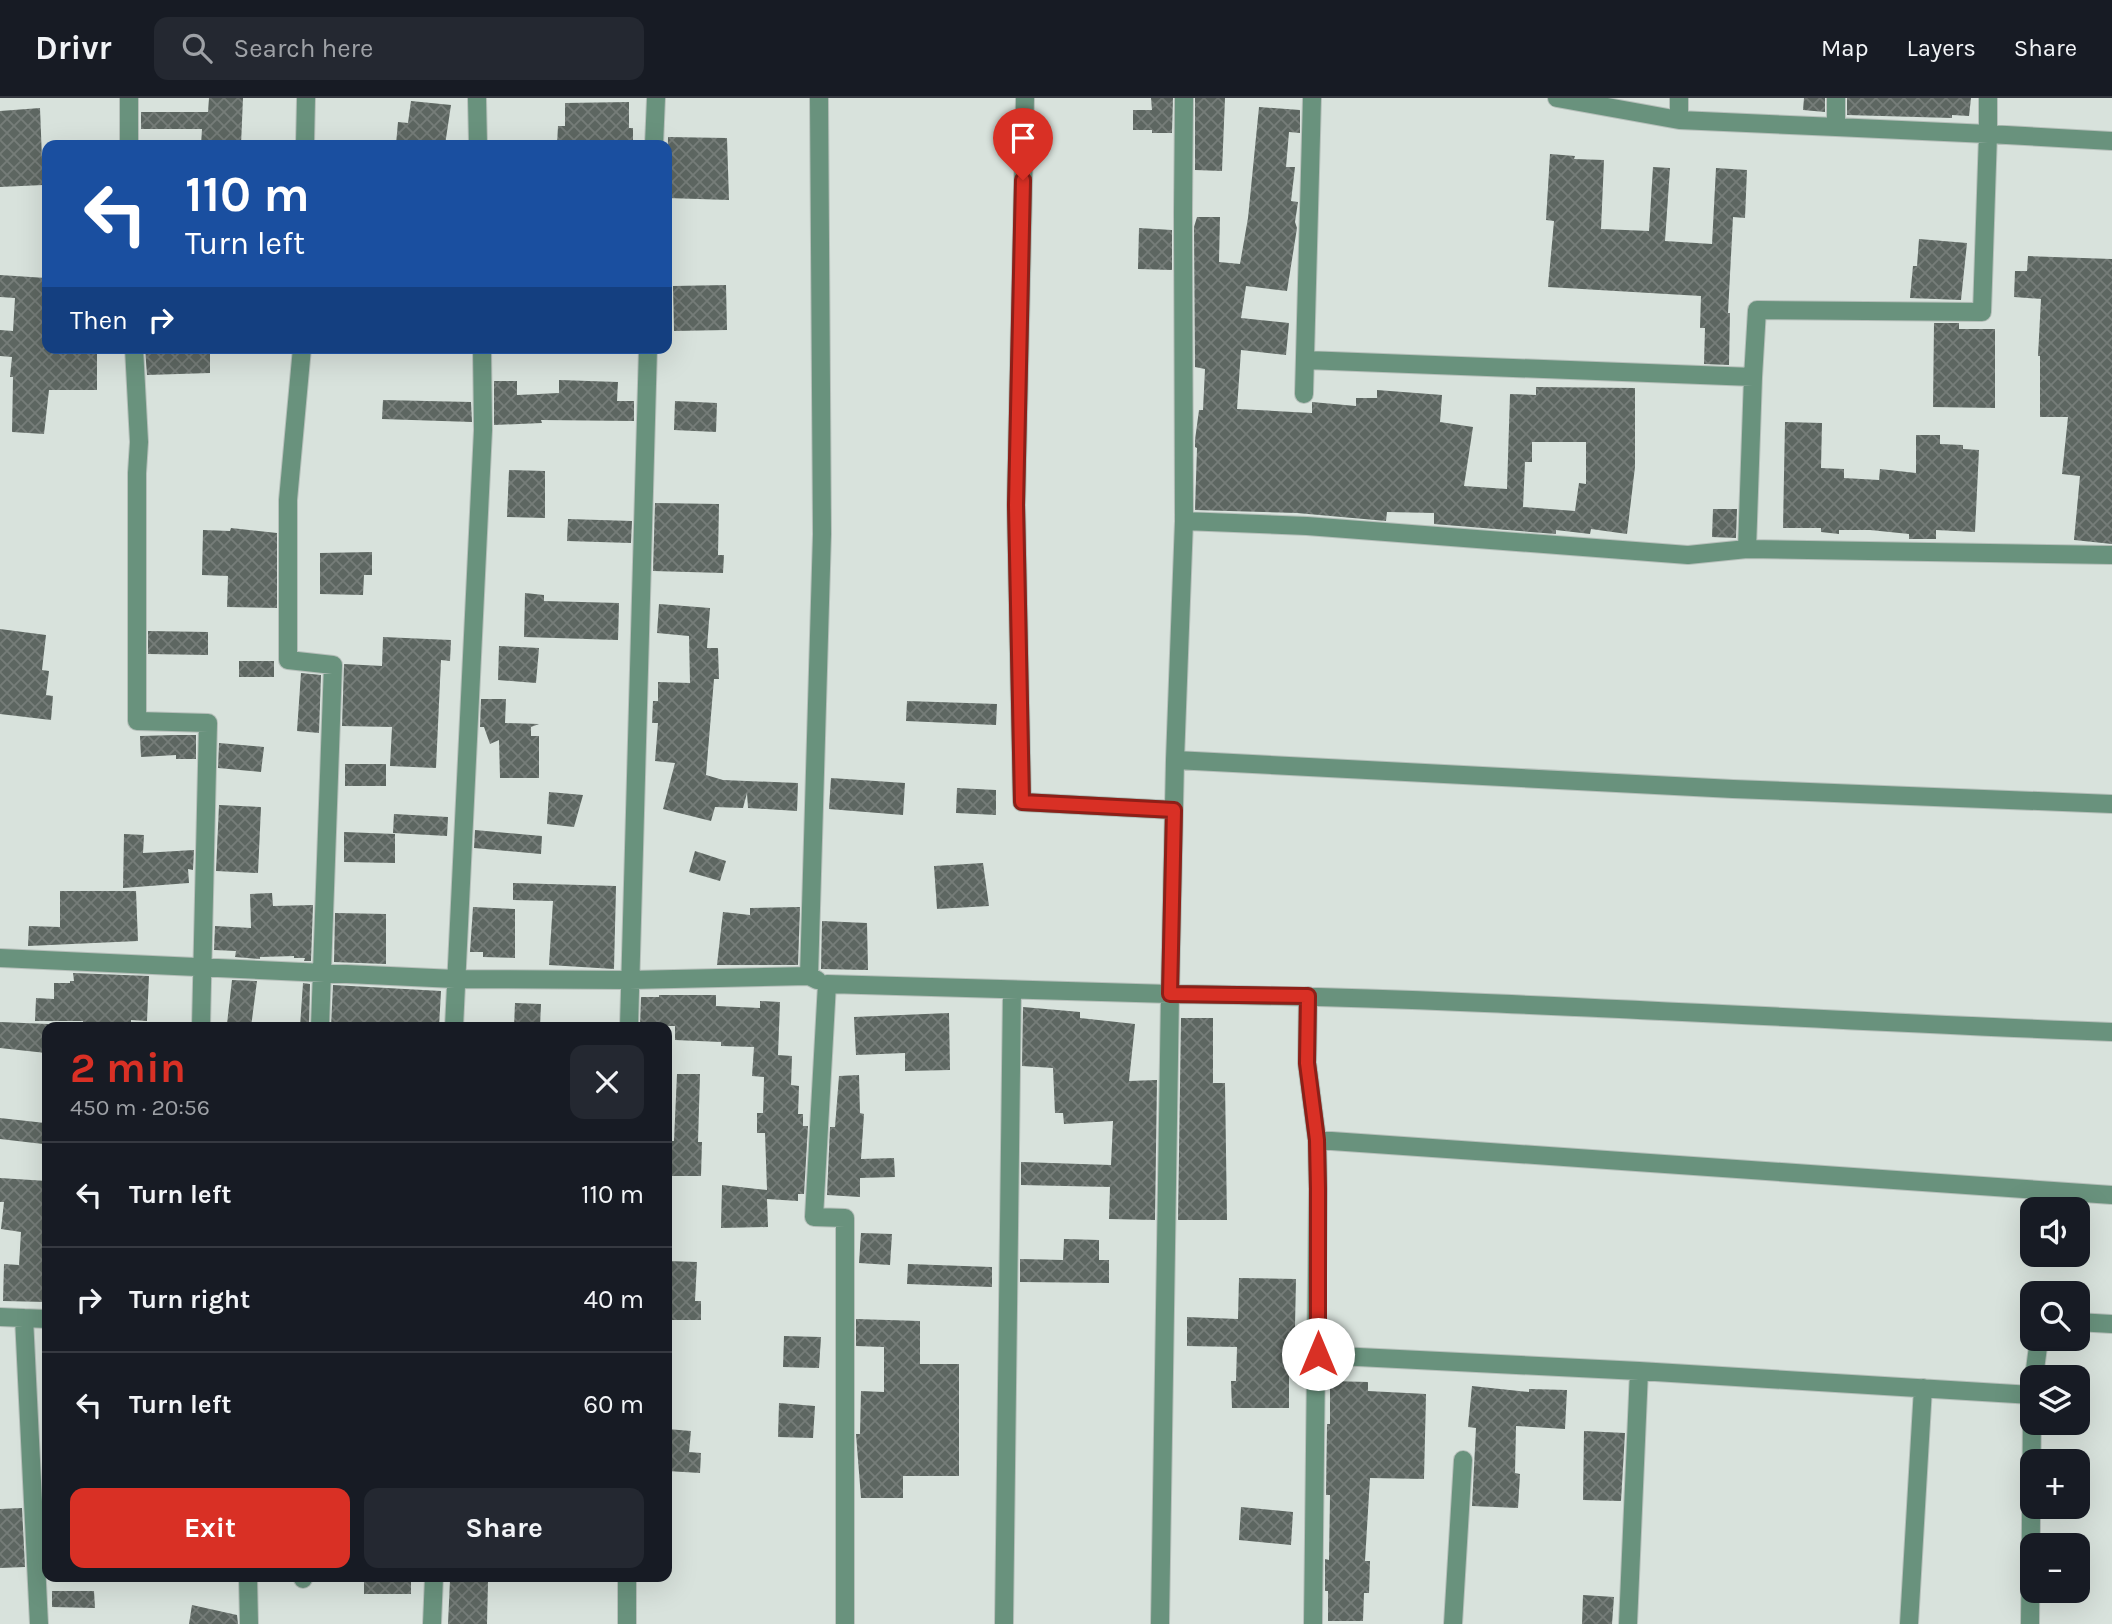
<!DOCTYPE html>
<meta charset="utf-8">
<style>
:root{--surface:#171b24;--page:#242831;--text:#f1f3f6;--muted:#9ea1a6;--line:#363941;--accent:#d93025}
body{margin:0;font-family:Karla,sans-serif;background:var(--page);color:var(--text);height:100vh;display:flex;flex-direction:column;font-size:26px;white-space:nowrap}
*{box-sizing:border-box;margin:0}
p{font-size:23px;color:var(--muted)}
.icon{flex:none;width:38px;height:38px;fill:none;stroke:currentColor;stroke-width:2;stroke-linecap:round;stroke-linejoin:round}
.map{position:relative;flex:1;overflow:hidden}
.details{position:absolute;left:42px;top:924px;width:630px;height:560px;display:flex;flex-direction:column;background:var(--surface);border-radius:14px;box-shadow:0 7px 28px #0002}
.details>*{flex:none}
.banner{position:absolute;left:42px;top:42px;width:630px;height:214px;border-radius:14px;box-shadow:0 7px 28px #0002;background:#1a4fa0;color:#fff;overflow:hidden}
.tools{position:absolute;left:2020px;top:1099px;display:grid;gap:14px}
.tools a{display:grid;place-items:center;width:70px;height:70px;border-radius:14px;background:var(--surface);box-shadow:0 7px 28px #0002;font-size:35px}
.pin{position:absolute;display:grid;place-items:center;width:60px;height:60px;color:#fff;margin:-72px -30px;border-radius:50% 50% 50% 0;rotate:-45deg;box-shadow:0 0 7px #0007}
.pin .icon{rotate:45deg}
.me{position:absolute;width:77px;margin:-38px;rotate:0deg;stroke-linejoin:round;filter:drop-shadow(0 0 5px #0008)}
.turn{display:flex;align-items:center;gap:24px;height:147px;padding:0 28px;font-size:32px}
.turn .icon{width:91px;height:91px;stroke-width:2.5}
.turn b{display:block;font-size:49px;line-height:60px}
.then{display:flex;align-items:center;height:66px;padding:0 28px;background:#0003;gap:14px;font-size:26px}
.round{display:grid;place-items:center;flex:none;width:74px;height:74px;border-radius:14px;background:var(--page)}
.headline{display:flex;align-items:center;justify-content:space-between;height:119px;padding:0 28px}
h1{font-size:42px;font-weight:700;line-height:52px;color:var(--accent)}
.button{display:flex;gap:14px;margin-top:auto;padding:14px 28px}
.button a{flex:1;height:80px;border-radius:14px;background:var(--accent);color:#fff;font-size:28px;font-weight:700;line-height:80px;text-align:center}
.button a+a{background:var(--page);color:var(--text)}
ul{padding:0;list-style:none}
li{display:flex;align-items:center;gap:21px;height:105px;padding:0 28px;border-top:2px solid var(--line)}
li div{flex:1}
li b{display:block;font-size:26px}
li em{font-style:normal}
header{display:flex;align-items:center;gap:42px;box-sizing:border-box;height:98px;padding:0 35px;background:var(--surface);border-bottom:2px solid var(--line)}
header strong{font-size:33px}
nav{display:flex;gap:38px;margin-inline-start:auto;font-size:24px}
.search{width:490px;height:63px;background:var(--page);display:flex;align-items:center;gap:18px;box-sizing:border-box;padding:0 24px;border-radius:14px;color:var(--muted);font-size:26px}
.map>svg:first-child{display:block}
.building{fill:url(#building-cross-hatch);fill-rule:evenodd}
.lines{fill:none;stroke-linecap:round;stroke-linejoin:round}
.minor-casing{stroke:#b6bfba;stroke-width:20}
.minor{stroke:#69927d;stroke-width:18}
.route-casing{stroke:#8d1f18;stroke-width:18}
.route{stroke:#d93025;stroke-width:12}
</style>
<header>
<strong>Drivr</strong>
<div class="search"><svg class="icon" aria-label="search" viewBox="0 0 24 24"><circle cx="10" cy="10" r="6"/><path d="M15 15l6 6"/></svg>Search here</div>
<nav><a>Map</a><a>Layers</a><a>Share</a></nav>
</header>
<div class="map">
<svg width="2112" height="1526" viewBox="0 0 2112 1526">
<defs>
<pattern id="building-cross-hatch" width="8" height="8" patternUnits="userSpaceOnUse" patternTransform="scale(1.75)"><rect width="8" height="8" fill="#5d6661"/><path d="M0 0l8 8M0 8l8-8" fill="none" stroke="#767d79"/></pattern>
</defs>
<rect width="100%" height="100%" fill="#d8e2dc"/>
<!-- building -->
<path class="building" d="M 209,0 L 243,0 L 241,47 L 201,47 L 202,31 L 141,31 L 141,14 L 208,14 Z
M 1151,0 L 1173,0 L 1172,35 L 1152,35 L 1152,32 L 1133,32 L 1133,12 L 1152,12 Z
M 1195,0 L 1225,0 L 1222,73 L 1195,72 Z
M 1804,0 L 1825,0 L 1825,14 L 1803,12 Z
M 1847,0 L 1971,0 L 1969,18 L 1952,17 L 1952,20 L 1847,17 Z
M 411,3 L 451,7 L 445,47 L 396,46 L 398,24 L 408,25 Z
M 629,4 L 629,30 L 633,30 L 633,47 L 557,47 L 558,28 L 565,28 L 565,5 Z
M 1259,9 L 1300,12 L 1300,35 L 1289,34 L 1286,69 L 1295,69 L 1291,103 L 1298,104 L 1295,124 L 1297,130 L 1287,193 L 1246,188 L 1241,220 L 1289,225 L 1286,257 L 1241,252 L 1237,311 L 1312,315 L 1312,304 L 1356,308 L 1356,300 L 1377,300 L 1377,292 L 1442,297 L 1440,324 L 1473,329 L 1464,388 L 1507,391 L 1510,296 L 1536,297 L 1536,289 L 1635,290 L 1635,369 L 1627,436 L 1591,431 L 1590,436 L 1556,432 L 1556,436 L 1434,426 L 1434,415 L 1387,414 L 1386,423 L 1297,415 L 1195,412 L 1197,350 L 1195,349 L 1195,342 L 1199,312 L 1203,312 L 1205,271 L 1195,269 L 1194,129 L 1197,119 L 1220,119 L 1219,164 L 1240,166 L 1248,120 ZM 1532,344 L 1586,344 L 1586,386 L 1579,385 L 1575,413 L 1523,409 L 1525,364 L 1532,364 Z
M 40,10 L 43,87 L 0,89 L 0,13 Z
M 668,39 L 727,40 L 729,102 L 667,100 Z
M 1550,56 L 1575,58 L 1574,61 L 1604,62 L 1601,131 L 1649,133 L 1653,69 L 1670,70 L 1665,143 L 1712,146 L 1716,70 L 1747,72 L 1745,120 L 1733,119 L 1728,215 L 1730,215 L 1729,267 L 1704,266 L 1705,230 L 1700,230 L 1701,198 L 1548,189 L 1554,123 L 1546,122 Z
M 1139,130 L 1172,132 L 1172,172 L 1138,171 Z
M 1919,141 L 1967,145 L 1961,202 L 1910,200 L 1913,168 L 1917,168 Z
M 2028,158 L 2112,161 L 2112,446 L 2074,442 L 2080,378 L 2062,376 L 2068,319 L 2040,319 L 2040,258 L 2038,258 L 2041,201 L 2014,199 L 2015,173 L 2027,173 Z
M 0,177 L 46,180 L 44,206 L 47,206 L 47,251 L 97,251 L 97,292 L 49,292 L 44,336 L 12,334 L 13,279 L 10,279 L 12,259 L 0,258 L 0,232 L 13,233 L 15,200 L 0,199 Z
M 726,187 L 727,232 L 674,233 L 673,188 Z
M 1934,225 L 1959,225 L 1959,231 L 1995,231 L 1995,310 L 1933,309 Z
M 145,250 L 210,250 L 210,275 L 147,277 Z
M 559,282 L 618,284 L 617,303 L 634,303 L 634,323 L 541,322 L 542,325 L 494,327 L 494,283 L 517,283 L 517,297 L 559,295 Z
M 383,302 L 471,304 L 472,324 L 382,321 Z
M 675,303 L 717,305 L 716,334 L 674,332 Z
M 1785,324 L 1822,325 L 1821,370 L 1844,371 L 1844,380 L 1879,382 L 1880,371 L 1916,375 L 1916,337 L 1940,337 L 1940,346 L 1963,347 L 1963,351 L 1979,352 L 1975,434 L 1936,432 L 1936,441 L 1909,441 L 1909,436 L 1870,432 L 1839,432 L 1839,436 L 1821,434 L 1821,430 L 1783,430 Z
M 509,372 L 545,373 L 545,420 L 507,419 Z
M 655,405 L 719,406 L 718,457 L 724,457 L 723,475 L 653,473 Z
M 1713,411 L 1737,411 L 1736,440 L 1712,439 Z
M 568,421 L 632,423 L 631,445 L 567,443 Z
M 231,430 L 277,435 L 277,510 L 227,509 L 228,478 L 202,477 L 203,432 L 230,433 Z
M 372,454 L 372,477 L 364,477 L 363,497 L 320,496 L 320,455 Z
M 525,495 L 544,497 L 544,503 L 619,505 L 618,542 L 524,539 Z
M 659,506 L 710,510 L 707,550 L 718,550 L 719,581 L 714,581 L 706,677 L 723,682 L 798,685 L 797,713 L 748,710 L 747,695 L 743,710 L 715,709 L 711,723 L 663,711 L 675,665 L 655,663 L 658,625 L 652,625 L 653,603 L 658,603 L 658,584 L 690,585 L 689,538 L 657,535 Z
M 0,531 L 46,537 L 42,572 L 49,573 L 46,597 L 53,598 L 51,622 L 0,616 Z
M 148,533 L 208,534 L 208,557 L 148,556 Z
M 383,539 L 451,542 L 450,563 L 441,562 L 436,670 L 390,668 L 392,629 L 342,628 L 344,566 L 382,568 Z
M 499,548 L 539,550 L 536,585 L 498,582 Z
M 239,563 L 274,563 L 274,579 L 239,579 Z
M 301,575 L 321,577 L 319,635 L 297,633 Z
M 481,601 L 506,601 L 505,625 L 539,626 L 531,629 L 531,638 L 539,638 L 539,680 L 500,680 L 499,642 L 490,646 L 484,629 L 480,629 Z
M 907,603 L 997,606 L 996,627 L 906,623 Z
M 175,637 L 196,637 L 196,661 L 176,661 L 176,657 L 141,659 L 140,638 Z
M 219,645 L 264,649 L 261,674 L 218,670 Z
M 345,666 L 386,666 L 386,688 L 345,688 Z
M 831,680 L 905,685 L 903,717 L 829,711 Z
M 957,690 L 996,692 L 996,717 L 956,715 Z
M 549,694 L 583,697 L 574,729 L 547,726 Z
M 219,707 L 261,709 L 258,775 L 216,773 Z
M 394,716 L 448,719 L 447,738 L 393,735 Z
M 475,732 L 542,738 L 541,756 L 474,750 Z
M 344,734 L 395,736 L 395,765 L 344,764 Z
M 124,736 L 144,737 L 143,755 L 194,752 L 193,772 L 188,771 L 189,785 L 123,790 Z
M 695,753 L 726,763 L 720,783 L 689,774 Z
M 983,765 L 989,808 L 937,811 L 934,768 Z
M 513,785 L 616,788 L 614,871 L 549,867 L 553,803 L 513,802 Z
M 60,793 L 136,793 L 138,843 L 28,848 L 29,828 L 60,829 Z
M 272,795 L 273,808 L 313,807 L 311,863 L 304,863 L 305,860 L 294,860 L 294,858 L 260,859 L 260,861 L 235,859 L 236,853 L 214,852 L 215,828 L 251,830 L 250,796 Z
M 473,809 L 515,811 L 515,860 L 483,859 L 483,854 L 470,854 Z
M 800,809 L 798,867 L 717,867 L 723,814 L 750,817 L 750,810 Z
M 335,815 L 386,816 L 386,866 L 334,864 Z
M 822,823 L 867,825 L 868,872 L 821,871 Z
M 73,875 L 149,878 L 147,923 L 131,922 L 131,926 L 116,925 L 116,927 L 83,927 L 83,923 L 35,923 L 36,900 L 54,901 L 54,885 L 70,885 L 70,883 L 74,883 Z
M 232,882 L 257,883 L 251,929 L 227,926 Z
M 303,885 L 310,886 L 309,929 L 300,929 Z
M 333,887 L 441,893 L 439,929 L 331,929 Z
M 659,897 L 716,897 L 716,908 L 760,910 L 760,903 L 780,904 L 778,957 L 792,958 L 791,987 L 799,988 L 798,1016 L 803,1016 L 803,1028 L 808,1028 L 804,1096 L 798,1096 L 798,1103 L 767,1101 L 768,1129 L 721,1130 L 722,1087 L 767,1092 L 765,1035 L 757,1035 L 757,1015 L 763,1015 L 764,979 L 752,978 L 754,949 L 721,948 L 721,944 L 675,942 L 675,928 L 640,928 L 641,899 L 659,899 Z
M 515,905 L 541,906 L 540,929 L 514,929 Z
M 1023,909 L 1080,914 L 1080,920 L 1135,926 L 1129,983 L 1157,982 L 1155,1122 L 1109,1121 L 1110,1089 L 1021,1087 L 1021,1064 L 1111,1067 L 1113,1023 L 1064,1026 L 1063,1015 L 1055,1015 L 1053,970 L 1022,968 Z
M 949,915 L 950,972 L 905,973 L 905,955 L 856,957 L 854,919 Z
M 1181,920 L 1213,920 L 1213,985 L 1225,985 L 1227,1122 L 1178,1122 Z
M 0,924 L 48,926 L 46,955 L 0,950 Z
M 677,976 L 700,976 L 698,1044 L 702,1044 L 701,1078 L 667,1078 L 667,1043 L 674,1043 Z
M 859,977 L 860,1015 L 864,1016 L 861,1061 L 894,1060 L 895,1079 L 860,1080 L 860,1099 L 827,1097 L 830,1029 L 835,1029 L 839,978 Z
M 0,1020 L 45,1025 L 43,1046 L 0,1041 Z
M 0,1080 L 47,1083 L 42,1168 L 47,1168 L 47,1204 L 3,1203 L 4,1166 L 19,1167 L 21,1134 L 1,1131 L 4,1104 L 0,1104 Z
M 861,1135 L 892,1136 L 890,1167 L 859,1165 Z
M 1064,1141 L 1099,1142 L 1099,1162 L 1109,1162 L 1109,1185 L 1020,1184 L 1020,1161 L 1063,1162 Z
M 667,1163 L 697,1164 L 695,1203 L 701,1203 L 701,1222 L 667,1222 Z
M 908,1166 L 992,1169 L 992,1189 L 907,1186 Z
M 1239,1180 L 1296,1181 L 1294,1274 L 1289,1274 L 1289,1310 L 1232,1310 L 1231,1283 L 1236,1283 L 1237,1249 L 1187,1248 L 1187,1219 L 1238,1221 Z
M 856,1221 L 920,1223 L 920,1266 L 959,1266 L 959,1378 L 903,1378 L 903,1400 L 861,1400 L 856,1336 L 860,1336 L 861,1293 L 884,1294 L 884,1249 L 856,1248 Z
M 784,1238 L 821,1239 L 819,1270 L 783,1269 Z
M 1330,1283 L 1368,1284 L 1368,1293 L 1426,1296 L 1424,1381 L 1370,1380 L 1365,1463 L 1370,1463 L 1369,1495 L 1364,1495 L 1363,1523 L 1328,1523 L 1328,1493 L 1325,1493 L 1325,1461 L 1329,1462 L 1330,1397 L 1326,1397 L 1327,1326 L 1330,1326 Z
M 1472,1288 L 1529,1294 L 1529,1291 L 1567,1292 L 1565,1331 L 1516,1328 L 1515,1375 L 1520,1376 L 1518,1410 L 1472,1408 L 1476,1330 L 1468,1329 Z
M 779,1305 L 815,1308 L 813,1340 L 778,1339 Z
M 667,1331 L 691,1333 L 689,1354 L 701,1355 L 700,1375 L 667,1373 Z
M 1584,1333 L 1625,1335 L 1621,1403 L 1583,1402 Z
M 1241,1409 L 1293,1414 L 1291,1447 L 1239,1442 Z
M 22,1410 L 25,1469 L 0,1470 L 0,1411 Z
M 364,1479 L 411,1479 L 411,1496 L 364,1496 Z
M 450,1482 L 488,1484 L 487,1526 L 448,1526 Z
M 52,1493 L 94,1493 L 95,1510 L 52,1509 Z
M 1583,1497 L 1614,1499 L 1612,1526 L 1582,1526 Z
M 192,1507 L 237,1517 L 238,1526 L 189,1526 Z"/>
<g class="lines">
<defs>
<path id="minor" d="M 129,0 L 129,47
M 477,0 L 478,47
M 1025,0 L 1016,407 L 1022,704 L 1174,712
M 1557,0 L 1679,22
M 1679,0 L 1679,22 L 1836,29
M 1988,0 L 1988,36 L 2112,43
M 305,47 L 306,0
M 654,47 L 656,0
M 134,250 L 139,344 L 137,375 L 137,623 L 208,625 L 201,929
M 302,250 L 288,402 L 288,562 L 333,567 L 320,929
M 1305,262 L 1753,279 L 1757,212 L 1982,214 L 1988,36 L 1836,29 L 1836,0
M 1304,296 L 1312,0
M 1184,423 L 1183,115 L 1184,0
M 1747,451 L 1753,279
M 1175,662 L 1733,691 L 2112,706
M 0,860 L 455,881 L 629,882 L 809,878 L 817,882
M 809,878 L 822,436 L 819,0
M 1308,898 L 1307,965 L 1317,1042 L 1318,1091 L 1313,1526
M 454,929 L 483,332 L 482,250
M 629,929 L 648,250
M 1317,1042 L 2112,1097
M 0,1219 L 47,1221
M 24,1220 L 39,1526
M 2077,1224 L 2112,1226
M 1318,1257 L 1639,1273 L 2032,1297
M 2034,1279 L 2039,1241
M 248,1479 L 249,1526
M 303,1481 L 303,1479
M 432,1526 L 434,1479
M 627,1526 L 627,1479
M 845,1526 L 845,1120 L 814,1119 L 827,886 L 1170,896 L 1175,662 L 1184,423 L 1307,428 L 1688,457 L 1747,451 L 2112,457
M 1004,1526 L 1012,892
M 1160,1526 L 1170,896 C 1484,900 1798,922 2112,934
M 1453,1526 L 1463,1362
M 1628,1526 L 1639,1273
M 1909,1526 L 1923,1290
M 2030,1526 L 2032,1317"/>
</defs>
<!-- minor casing -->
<use href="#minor" class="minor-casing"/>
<!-- minor -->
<use href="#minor" class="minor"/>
</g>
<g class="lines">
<defs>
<path id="route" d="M 1023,82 L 1016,407 L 1022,704 L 1174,712 L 1170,896 L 1308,898 L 1307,965 L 1317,1042 L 1318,1091 L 1318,1256"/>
</defs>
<!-- route casing -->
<use href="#route" class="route-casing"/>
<!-- route -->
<use href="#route" class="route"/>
</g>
</svg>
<div class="tools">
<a><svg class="icon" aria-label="sound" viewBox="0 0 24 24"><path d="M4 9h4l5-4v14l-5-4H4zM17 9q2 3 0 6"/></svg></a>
<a><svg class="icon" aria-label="search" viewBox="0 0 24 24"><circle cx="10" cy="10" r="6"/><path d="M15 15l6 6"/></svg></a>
<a><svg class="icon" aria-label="layers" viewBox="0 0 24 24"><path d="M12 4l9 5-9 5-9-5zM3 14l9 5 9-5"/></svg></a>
<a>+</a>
<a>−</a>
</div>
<div class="pin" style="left:1023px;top:82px;background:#d93025"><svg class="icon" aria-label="arrive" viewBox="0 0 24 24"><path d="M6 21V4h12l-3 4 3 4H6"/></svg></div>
<svg class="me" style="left:1318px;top:1256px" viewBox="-20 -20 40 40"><circle r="19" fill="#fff"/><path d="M0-13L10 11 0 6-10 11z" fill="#d93025"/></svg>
<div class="banner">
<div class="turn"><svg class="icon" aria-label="left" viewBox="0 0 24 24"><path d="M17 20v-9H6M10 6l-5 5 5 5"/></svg><div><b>110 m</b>Turn left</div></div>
<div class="then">Then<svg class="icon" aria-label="right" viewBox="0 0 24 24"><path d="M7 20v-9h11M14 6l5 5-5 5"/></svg></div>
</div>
<section class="details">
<div class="headline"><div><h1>2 min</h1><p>450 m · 20:56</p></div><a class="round"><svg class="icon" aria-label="close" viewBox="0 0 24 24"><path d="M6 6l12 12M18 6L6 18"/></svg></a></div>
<ul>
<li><svg class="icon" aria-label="left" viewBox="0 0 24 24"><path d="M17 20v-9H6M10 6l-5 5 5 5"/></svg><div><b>Turn left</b></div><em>110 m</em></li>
<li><svg class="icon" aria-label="right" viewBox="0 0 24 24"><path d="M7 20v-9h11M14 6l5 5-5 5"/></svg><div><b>Turn right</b></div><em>40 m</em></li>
<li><svg class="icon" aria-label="left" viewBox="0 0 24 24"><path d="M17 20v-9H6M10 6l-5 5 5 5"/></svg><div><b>Turn left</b></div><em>60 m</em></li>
</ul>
<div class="button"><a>Exit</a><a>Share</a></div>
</section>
</div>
